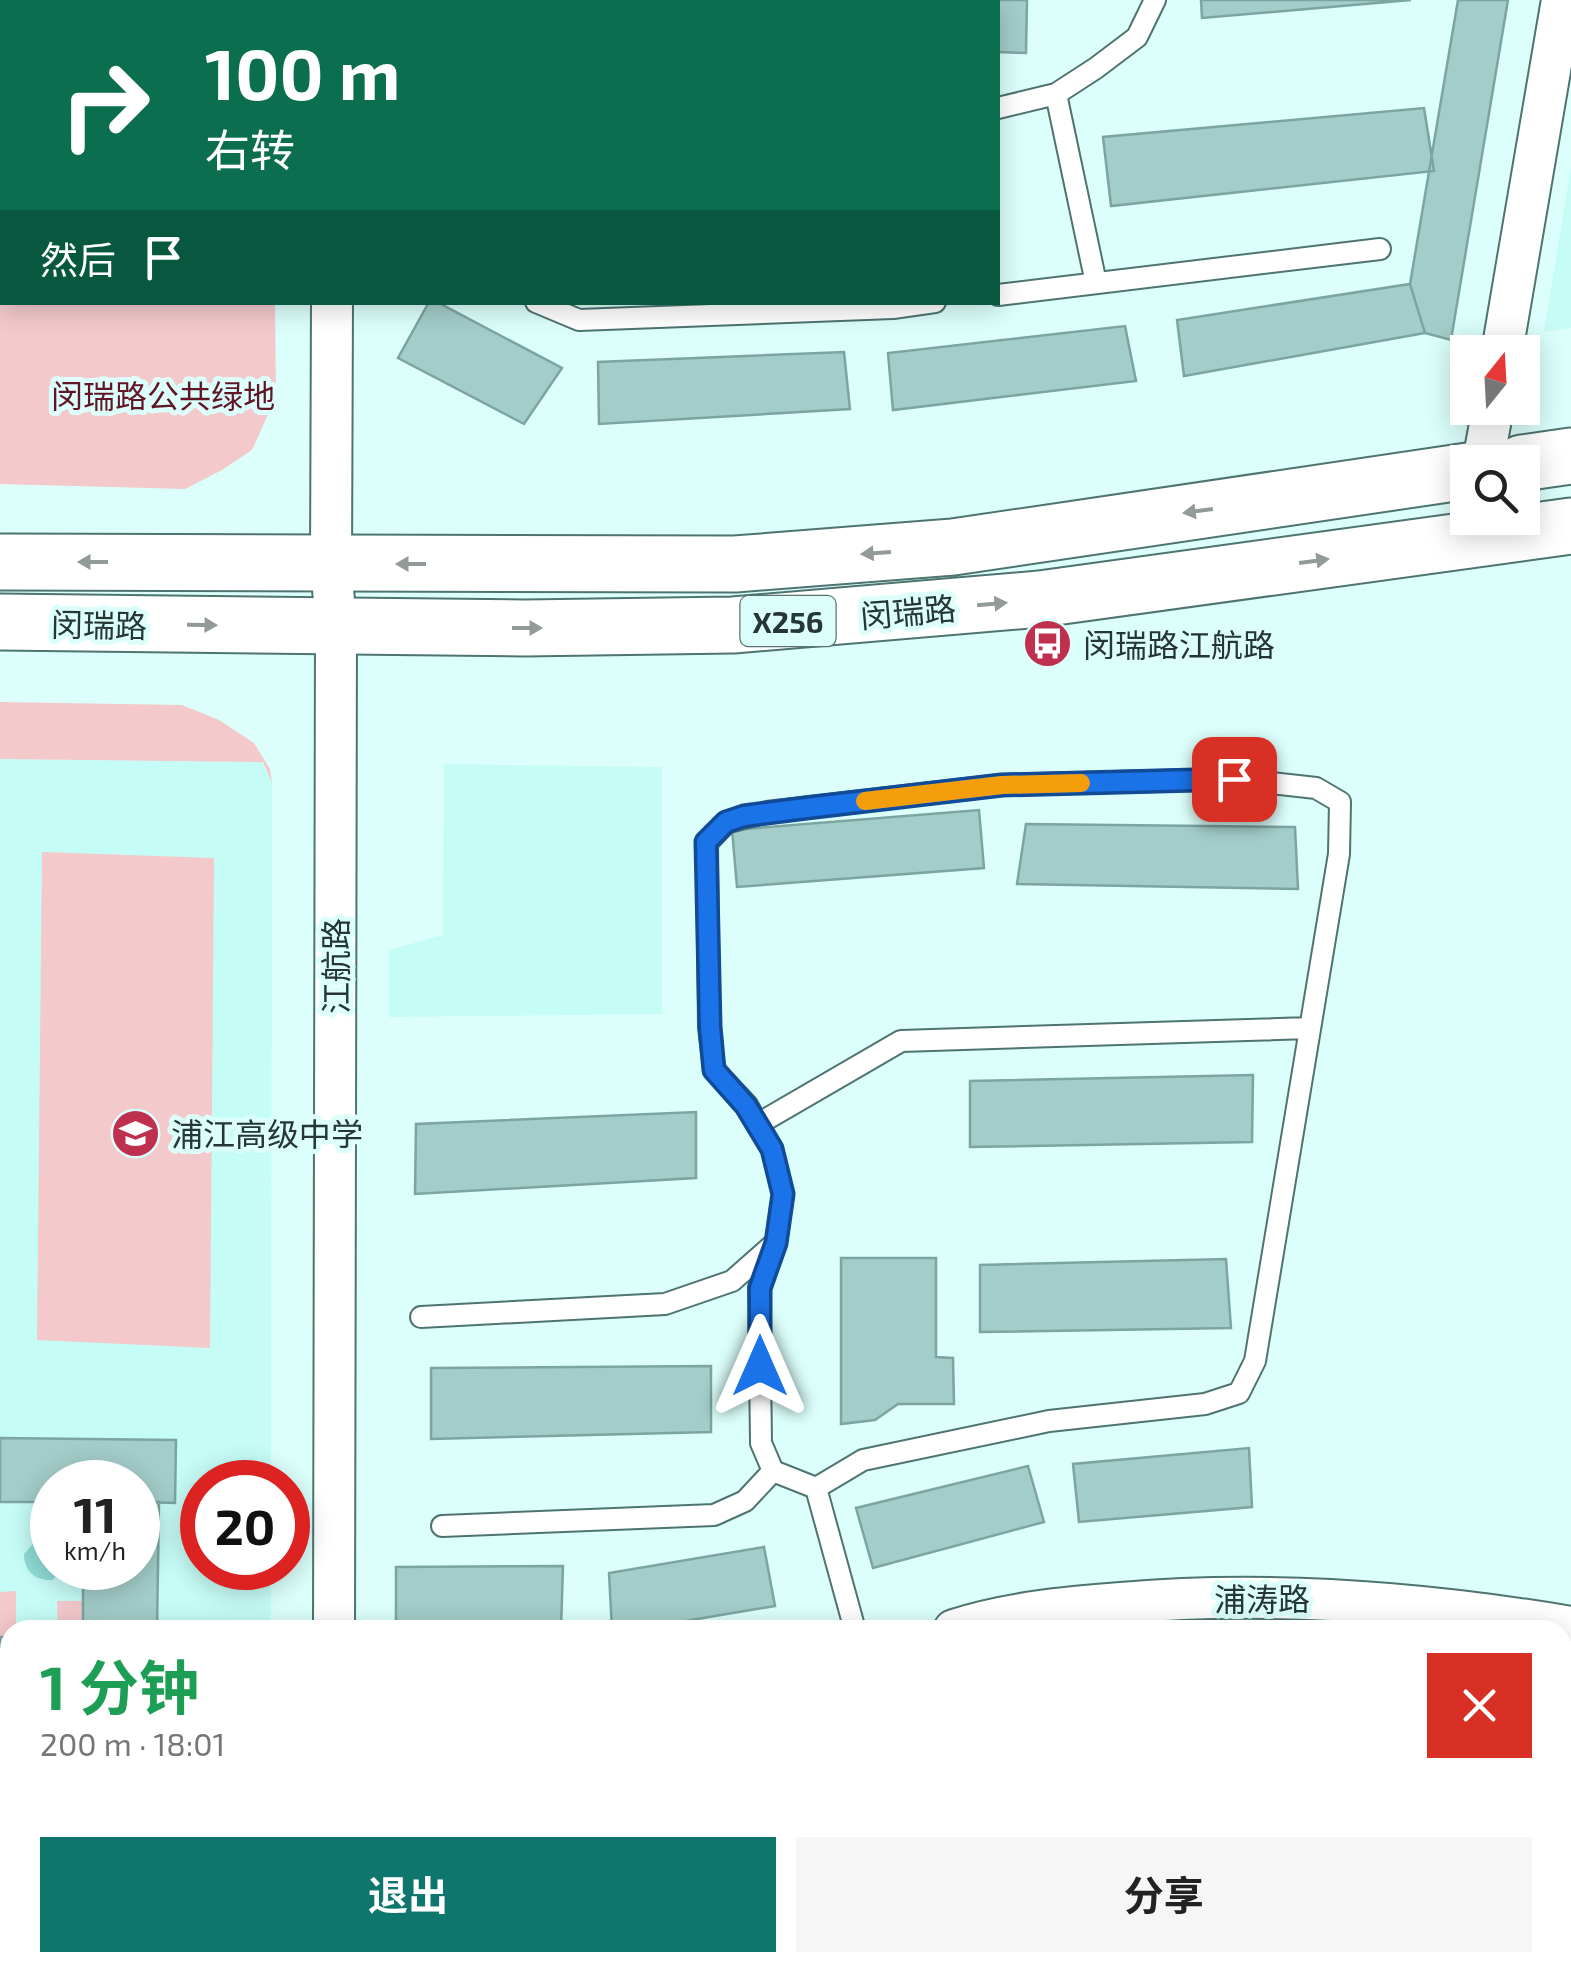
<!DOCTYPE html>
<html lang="zh">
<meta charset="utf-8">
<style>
:root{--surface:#fff;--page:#f6f6f6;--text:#222;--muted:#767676;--accent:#0f766e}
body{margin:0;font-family:"Exo 2","Noto Sans SC",sans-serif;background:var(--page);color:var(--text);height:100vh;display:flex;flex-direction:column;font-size:38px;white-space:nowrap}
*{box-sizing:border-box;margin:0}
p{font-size:32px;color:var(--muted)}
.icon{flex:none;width:55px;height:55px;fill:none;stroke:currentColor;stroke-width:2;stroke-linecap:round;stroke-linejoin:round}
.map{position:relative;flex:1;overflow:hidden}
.drawer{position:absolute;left:0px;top:1620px;width:1572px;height:352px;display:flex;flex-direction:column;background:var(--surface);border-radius:30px 30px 0 0;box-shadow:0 5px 25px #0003}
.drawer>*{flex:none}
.guide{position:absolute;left:0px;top:0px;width:1000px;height:305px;box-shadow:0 5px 25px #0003;background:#0b6e4f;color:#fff;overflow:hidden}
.needle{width:65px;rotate:18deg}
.tools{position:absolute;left:1450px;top:335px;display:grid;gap:20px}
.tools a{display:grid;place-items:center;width:90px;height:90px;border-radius:0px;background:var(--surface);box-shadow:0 5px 25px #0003;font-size:50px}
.speed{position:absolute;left:30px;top:1460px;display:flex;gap:20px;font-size:50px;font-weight:700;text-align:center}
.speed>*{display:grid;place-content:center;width:130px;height:130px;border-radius:50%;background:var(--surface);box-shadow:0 5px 25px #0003;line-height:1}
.speed small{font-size:25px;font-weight:400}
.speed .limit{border:15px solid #d22;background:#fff;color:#111}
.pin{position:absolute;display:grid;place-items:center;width:85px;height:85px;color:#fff;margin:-42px;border-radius:20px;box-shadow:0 5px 15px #0006}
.me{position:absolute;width:110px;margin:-55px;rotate:0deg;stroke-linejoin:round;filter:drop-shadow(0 0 8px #0008)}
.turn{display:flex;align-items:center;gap:35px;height:210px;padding:0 40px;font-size:45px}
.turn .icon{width:130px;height:130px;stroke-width:2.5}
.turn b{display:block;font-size:70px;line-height:85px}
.then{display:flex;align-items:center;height:95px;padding:0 40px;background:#0003;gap:20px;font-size:38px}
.round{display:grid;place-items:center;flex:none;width:105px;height:105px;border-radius:0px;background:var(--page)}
.head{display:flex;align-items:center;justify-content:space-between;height:170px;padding:0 40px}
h1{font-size:60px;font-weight:700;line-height:75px;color:#1e9e55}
.action{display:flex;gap:20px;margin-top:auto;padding:20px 40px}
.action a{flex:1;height:115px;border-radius:0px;background:var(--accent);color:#fff;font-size:40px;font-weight:700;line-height:115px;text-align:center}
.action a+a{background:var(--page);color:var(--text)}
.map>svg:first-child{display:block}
.built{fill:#c6fcf6;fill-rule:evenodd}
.green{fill:#f3c9cc}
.water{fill:#8fddd6}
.building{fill:#a3cdc9;stroke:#7ca5a1;stroke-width:2.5}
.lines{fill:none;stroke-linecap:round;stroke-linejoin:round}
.lane-casing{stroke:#4d7471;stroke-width:24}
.street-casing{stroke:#4d7471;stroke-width:44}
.primary-casing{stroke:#4d7471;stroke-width:59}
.lane{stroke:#fff;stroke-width:20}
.street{stroke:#fff;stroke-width:40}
.primary{stroke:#fff;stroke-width:55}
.oneway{fill:#929a9a}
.route-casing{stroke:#114b97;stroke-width:25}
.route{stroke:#1a73e8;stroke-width:18}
.slow{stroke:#f59e0b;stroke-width:18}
.labels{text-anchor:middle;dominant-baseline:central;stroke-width:10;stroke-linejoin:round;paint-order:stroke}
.shield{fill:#dcfffb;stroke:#5c7270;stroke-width:2.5}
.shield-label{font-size:30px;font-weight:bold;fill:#253634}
.park-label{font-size:32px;fill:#611525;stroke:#dcfffb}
.street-label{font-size:32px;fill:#253634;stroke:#dcfffb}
.poi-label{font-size:32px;fill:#253634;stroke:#dcfffb;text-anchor:start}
</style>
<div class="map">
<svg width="1571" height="1972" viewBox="0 0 1571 1972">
<rect width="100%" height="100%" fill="#dcfffb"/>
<!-- built -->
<path class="built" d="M 1571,166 L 1571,328 L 1544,332 Z
M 0,759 L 263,762 L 272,783 L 271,1482 L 202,1482 L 202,1568 L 271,1568 L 271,1630 L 10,1630 L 10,1962 L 238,1963 L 231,1972 L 0,1972 ZM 52,1482 L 138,1482 L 138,1568 L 52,1568 Z
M 444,764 L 662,767 L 662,1014 L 389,1017 L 389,950 L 443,935 Z
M 1563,1701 L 1571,1703 L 1571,1972 L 1226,1972 L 1228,1962 L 1562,1962 Z"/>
<!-- green -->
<path class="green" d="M 0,0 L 276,0 L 2,2 L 2,302 L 275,303 L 276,397 L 252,450 L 222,470 L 185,489 L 0,484 Z
M 0,702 L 182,705 L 219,720 L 254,743 L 270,769 L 272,783 L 263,762 L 0,759 Z
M 42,852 L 214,858 L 210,1348 L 37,1340 Z
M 16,1591 L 16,1630 L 10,1630 L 10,1637 L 0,1637 L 0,1592 Z
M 57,1601 L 82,1601 L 83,1630 L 58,1630 Z"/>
<!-- water -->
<path class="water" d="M 52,1537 L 52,1568 L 66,1568 L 52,1580 C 35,1581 24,1571 24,1554 L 38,1538 Z"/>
<!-- building -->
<path class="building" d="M 561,0 L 665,0 L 668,2 L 564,2 Z
M 776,0 L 1027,0 L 1026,53 L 998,52 L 998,2 L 776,2 Z
M 1201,0 L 1411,0 L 1202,18 Z
M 1458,0 L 1508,0 L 1451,340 L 1425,333 L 1410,284 Z
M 1424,108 L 1434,171 L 1111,206 L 1103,137 Z
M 1410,284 L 1425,333 L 1184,376 L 1177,320 Z
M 429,302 L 437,302 L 562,368 L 524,424 L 398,358 Z
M 1125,326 L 1136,381 L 893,410 L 888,353 Z
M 844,352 L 850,409 L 599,424 L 598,362 Z
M 979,810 L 984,868 L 737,887 L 732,830 Z
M 1026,824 L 1295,827 L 1298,889 L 1017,884 Z
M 1253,1075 L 1252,1142 L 970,1147 L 970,1081 Z
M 696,1112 L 696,1178 L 415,1194 L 416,1124 Z
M 841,1258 L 936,1258 L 936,1357 L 953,1358 L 954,1404 L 898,1404 L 875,1420 L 841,1424 Z
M 1226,1259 L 1231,1328 L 980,1332 L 980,1265 Z
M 711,1366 L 711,1432 L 431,1439 L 431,1368 Z
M 0,1438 L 176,1440 L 175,1503 L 138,1502 L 138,1482 L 52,1482 L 52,1502 L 0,1502 Z
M 1249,1448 L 1252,1507 L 1079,1522 L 1073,1464 Z
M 1028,1466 L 1044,1522 L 873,1568 L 856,1508 Z
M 138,1502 L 159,1502 L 157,1630 L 83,1630 L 83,1568 L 138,1568 Z
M 764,1547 L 775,1606 L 632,1630 L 612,1630 L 609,1573 Z
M 563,1566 L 561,1630 L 396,1630 L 396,1567 Z
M 0,1637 L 10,1637 L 10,1679 L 0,1679 Z
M 0,1808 L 10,1808 L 10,1883 L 0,1883 Z"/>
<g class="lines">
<defs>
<path id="lane" d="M 732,0 L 733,2
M 1056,94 L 1096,283
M 998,108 L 1056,94 L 1096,68 L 1137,37 L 1155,0
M 998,295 L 1380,249
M 536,302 L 579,320 L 893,308 L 935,302
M 1235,779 L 1316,788 L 1340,802 L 1339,854 L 1255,1361 L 1239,1393 L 1205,1404 L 1049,1421 L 863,1460 L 816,1488 L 773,1471 L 761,1443 L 759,1288 L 776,1243 L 783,1194 L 772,1149 L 747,1105 L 714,1070 L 709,1027 L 707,843 L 726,823 L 767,812 L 1001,785 Z
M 758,1124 L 901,1041 L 1310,1028
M 421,1317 L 665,1304 L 732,1281 L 774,1244
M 816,1488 L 855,1630
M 442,1526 L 714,1515 L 745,1501 L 773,1471
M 897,1962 L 951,1972
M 597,1972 L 827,1962"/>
<path id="street" d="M 327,0 L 327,2
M 332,302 L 331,564 L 336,626 L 334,1630
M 1502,352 L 1562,0
M 1483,462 L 1493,408
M 954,1630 C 1007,1613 1065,1607 1121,1603 C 1271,1590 1422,1602 1571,1627
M 347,1972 L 360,1962"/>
<path id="primary" d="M 1522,463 L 1571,456
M 0,562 L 735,564 L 953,547 L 1468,471
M 0,622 L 525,628 L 733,625 L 1040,599 L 1571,526"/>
</defs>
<!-- lane casing -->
<use href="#lane" class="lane-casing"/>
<!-- street casing -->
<use href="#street" class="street-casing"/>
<!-- primary casing -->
<use href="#primary" class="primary-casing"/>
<!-- lane -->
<use href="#lane" class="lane"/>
<!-- street -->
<use href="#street" class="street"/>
<!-- primary -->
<use href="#primary" class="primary"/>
</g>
<!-- one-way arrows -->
<defs><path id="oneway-solid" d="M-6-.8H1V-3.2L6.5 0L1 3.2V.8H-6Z" transform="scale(2.5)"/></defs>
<g class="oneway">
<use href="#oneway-solid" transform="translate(1198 511) rotate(172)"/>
<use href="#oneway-solid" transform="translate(876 553) rotate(176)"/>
<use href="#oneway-solid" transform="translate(1314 561) rotate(-8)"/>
<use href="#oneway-solid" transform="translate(93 562) rotate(-180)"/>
<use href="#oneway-solid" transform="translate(411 564) rotate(-180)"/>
<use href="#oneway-solid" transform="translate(992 604) rotate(-5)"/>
<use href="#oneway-solid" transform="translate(202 625) rotate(1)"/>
<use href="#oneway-solid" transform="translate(527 628)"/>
</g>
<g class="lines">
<defs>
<path id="route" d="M 760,1366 L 760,1288 L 776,1243 L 783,1194 L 772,1149 L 746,1106 L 714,1070 L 710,1027 L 706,842 L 726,822 L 744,816 L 806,808 L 1002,785 L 1234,779"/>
</defs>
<!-- route casing -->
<use href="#route" class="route-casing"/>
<!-- route -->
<use href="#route" class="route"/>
<!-- slow -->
<path class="slow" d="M 865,801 L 1002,785 L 1081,783"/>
</g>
<!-- icons -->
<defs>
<symbol id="bus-disc" viewBox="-11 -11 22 22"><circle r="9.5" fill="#bf2f4e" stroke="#dcfffb"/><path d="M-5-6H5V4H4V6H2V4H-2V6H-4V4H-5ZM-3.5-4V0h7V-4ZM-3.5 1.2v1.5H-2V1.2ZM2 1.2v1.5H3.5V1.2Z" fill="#fff"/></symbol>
<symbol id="school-disc" viewBox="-11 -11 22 22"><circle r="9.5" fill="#bf2f4e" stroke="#dcfffb"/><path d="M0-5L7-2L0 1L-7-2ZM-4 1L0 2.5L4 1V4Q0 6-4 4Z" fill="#fff"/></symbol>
</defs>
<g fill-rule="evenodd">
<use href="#bus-disc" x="1020" y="616" width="55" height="55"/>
<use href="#school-disc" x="108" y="1106" width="55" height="55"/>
</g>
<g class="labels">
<!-- shield labels -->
<rect class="shield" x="740.5" y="596" width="95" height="50" rx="8"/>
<g class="shield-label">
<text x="788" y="621">X256</text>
</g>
<!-- park labels -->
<g class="park-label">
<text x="163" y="395">闵瑞路公共绿地</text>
</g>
<!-- street labels -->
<g class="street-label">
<text transform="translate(908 611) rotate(-5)">闵瑞路</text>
<text transform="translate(99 624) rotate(1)">闵瑞路</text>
<text transform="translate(335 966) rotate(-90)">江航路</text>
<text x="1262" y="1598">浦涛路</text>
</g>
<!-- poi labels -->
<g class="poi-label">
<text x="1083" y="644">闵瑞路江航路</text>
<text x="171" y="1133">浦江高级中学</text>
</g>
</g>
</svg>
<div class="tools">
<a><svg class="needle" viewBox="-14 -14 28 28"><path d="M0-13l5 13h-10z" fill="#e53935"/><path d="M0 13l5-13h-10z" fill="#767676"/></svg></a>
<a><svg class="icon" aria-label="search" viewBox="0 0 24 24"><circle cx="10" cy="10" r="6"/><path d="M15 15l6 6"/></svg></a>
</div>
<div class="speed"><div>11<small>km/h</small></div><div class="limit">20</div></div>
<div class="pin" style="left:1234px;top:779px;background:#d93025"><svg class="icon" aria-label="arrive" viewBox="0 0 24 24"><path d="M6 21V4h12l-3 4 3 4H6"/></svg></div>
<svg class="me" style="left:760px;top:1366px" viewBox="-20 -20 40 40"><path d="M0-17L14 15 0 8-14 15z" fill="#1a73e8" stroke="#fff" stroke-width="4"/></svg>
<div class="guide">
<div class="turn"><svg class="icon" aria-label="right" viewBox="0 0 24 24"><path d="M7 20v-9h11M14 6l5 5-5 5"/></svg><div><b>100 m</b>右转</div></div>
<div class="then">然后<svg class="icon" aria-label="arrive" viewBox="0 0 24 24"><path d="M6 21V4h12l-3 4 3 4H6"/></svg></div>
</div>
<section class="drawer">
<div class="head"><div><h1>1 分钟</h1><p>200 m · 18:01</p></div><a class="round" style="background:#d93025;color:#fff"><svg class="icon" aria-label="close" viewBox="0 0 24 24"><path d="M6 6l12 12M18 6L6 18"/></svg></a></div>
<div class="action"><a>退出</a><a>分享</a></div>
</section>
</div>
